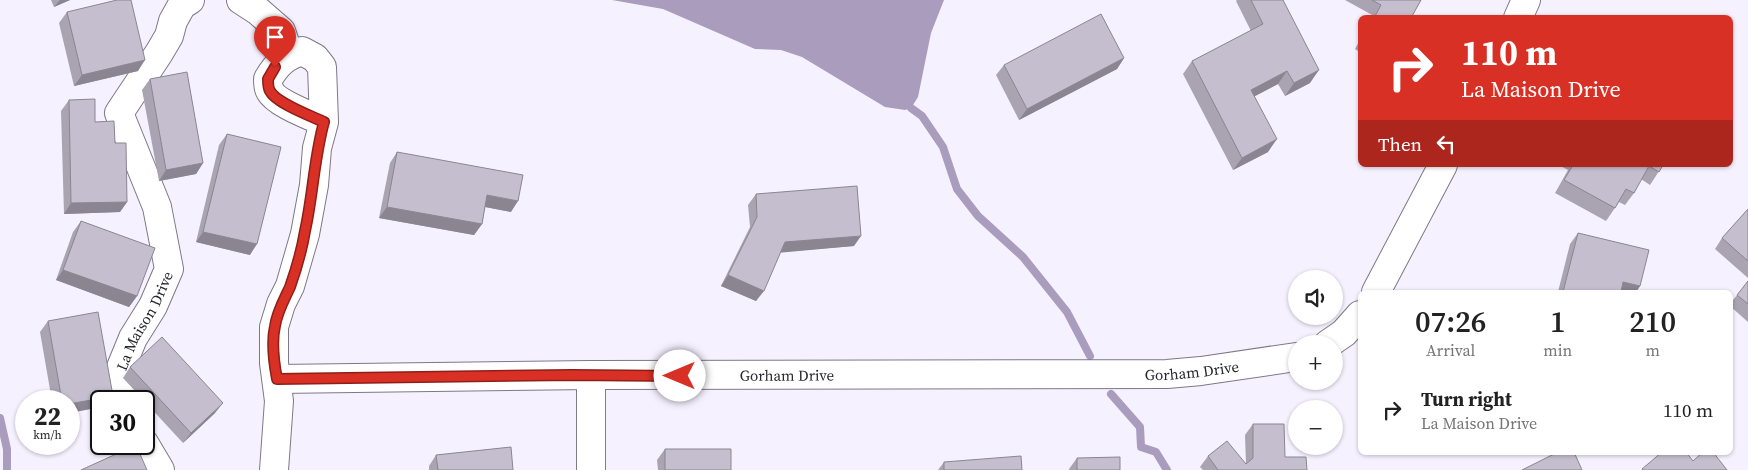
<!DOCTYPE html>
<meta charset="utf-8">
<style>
:root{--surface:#fff;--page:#f2f2f2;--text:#222;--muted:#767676}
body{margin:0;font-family:"Source Serif 4",serif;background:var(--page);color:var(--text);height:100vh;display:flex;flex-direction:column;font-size:19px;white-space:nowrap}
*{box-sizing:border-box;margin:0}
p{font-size:16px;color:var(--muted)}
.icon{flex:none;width:28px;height:28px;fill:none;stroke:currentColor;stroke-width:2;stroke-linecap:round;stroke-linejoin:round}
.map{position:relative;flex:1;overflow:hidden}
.panel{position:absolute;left:1358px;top:290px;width:375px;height:165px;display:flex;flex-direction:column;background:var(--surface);border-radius:8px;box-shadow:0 1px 4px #0004}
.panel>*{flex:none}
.hud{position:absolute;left:1358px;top:15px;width:375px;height:152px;border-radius:8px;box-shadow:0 1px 4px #0004;background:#d93025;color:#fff;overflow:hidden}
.buttons{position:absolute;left:1288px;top:270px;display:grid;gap:10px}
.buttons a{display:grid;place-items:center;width:55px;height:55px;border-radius:50%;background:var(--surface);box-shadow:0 1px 4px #0004;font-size:25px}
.speed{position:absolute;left:15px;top:390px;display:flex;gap:10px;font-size:25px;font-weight:700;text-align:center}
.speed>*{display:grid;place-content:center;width:65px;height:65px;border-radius:50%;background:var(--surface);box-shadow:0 1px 4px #0004;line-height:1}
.speed small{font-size:12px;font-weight:400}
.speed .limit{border:2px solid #111;border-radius:8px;background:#fff;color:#111}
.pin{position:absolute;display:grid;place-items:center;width:42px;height:42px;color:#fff;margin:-51px -21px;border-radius:50% 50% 50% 0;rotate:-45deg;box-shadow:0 0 5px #0007}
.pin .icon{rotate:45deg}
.me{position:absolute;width:55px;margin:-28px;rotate:270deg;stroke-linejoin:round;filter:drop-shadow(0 0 4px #0008)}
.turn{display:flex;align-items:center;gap:18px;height:105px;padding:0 20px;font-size:22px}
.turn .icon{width:65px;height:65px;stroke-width:2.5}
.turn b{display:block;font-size:35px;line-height:42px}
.then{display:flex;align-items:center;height:48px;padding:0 20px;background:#0003;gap:10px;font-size:19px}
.eta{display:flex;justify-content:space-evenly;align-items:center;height:85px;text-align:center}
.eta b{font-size:30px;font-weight:600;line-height:35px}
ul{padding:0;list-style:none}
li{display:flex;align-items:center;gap:15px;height:70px;padding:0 20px}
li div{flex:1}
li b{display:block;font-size:19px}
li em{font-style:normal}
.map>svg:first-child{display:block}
.water{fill:#a99cbc}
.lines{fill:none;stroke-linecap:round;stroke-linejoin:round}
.stream{stroke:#a99cbc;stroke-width:8}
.minor-casing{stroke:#7e7887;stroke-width:30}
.minor{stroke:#fff;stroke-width:28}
.wall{fill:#a9a3b2}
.shaded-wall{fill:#8a8591}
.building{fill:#c5becf;stroke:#8a8591}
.route-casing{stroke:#8d1f18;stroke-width:12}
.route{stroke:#d93025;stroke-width:9}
.labels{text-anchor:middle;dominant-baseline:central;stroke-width:4.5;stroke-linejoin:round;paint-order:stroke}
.street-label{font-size:15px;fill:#2a282e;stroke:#f6f1ff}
</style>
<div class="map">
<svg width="1748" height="470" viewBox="0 0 1748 470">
<rect width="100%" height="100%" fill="#f6f1ff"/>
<!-- water -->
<path class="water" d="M 612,0 L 944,0 L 931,33 L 918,97 L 911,108 L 905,110 L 885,107 L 802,57 L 781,50 L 755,49 L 663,9 Z"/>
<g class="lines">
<!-- stream -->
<path class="stream" d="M 906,101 L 911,108 L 922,116 L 943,147 L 957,189 L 978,216 L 1023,257 L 1067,312 L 1090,356
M 1111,394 L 1140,427 L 1141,447 L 1156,452 L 1167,470
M 0,418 L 7,449 L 7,470"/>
<defs>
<g id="minor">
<path d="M 241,0 L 258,11 L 281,31 L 289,55"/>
<path d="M 1518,18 L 1526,0"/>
<path d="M 1376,292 L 1443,165"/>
<path d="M 1328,344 L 1344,333 L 1360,315"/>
<path d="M 591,375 L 591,470"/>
<path id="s1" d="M 277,379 L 591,375 L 1167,374 L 1201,371 L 1296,357"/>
<path id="s2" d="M 125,401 L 117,377 L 133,338 L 153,306 L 169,269 L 157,207 L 119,113 L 159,53 L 169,36 L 173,21 L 182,5 L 190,0"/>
<path d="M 144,443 L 160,470"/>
<path d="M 274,470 L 279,401 L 274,363 L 274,327 L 281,304 L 290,286 L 305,234 L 314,185 L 317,148 L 324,122 L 322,67 L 315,58 L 302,51 C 285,56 277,64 268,79 C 268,82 268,88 270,91 C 276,103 311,116 324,122"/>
</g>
</defs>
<!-- minor casing -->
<use href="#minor" class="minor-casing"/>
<!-- minor -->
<use href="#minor" class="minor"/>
</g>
<!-- wall -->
<path class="wall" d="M 51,0 L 70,0 L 54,7 Z
M 1237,0 L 1283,0 L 1310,83 L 1285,96 L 1278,84 L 1254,96 L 1268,152 L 1233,170 L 1183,74 L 1192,61 L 1251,31 L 1236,1 Z
M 1345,0 L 1421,0 L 1411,18 L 1373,18 L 1374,16 Z
M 67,12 L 138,71 L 74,86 L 59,23 Z
M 1360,40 L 1360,52 L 1355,49 Z
M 1124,58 L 1117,69 L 1019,120 L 996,75 L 1004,65 Z
M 150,79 L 203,163 L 196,174 L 159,181 L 142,90 Z
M 69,100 L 95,122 L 115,143 L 127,202 L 120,212 L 64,214 L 61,111 Z
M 227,134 L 250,255 L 196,242 L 219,145 Z
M 397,152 L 511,212 L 485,207 L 482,224 L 474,235 L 379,218 L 390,163 Z
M 1559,165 L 1663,165 L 1650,185 L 1641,179 L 1634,193 L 1625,205 L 1619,202 L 1606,221 L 1555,193 L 1568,170 Z
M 756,194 L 854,246 L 780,252 L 756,301 L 721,286 L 750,227 L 748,205 Z
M 1748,209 L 1748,278 L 1715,249 L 1722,238 Z
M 81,221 L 137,296 L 129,307 L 56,280 L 73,232 Z
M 1578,233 L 1640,286 L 1636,292 L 1558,292 L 1570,244 Z
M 1748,281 L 1748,322 L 1730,306 L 1730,304 L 1737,295 Z
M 48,321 L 101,407 L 69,413 L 69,401 L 52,401 L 40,332 Z
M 130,367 L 215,413 L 183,443 L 123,378 Z
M 1253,424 L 1285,457 L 1307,470 L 1203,470 L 1200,467 L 1208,456 L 1246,464 L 1245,435 Z
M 665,449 L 731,470 L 658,470 L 657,460 Z
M 436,455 L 513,470 L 429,470 L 429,466 Z
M 1077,458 L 1120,470 L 1069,470 L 1069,469 Z
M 944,462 L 1022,470 L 938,470 Z"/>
<!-- shaded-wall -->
<path class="shaded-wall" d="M 60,0 L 70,0 L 54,7 Z
M 1124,58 L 1117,69 L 1019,120 L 1027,109 Z
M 145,60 L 138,71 L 74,86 L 82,75 Z
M 1319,70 L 1310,83 L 1285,96 L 1294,83 Z
M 1287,71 L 1278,84 L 1242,103 L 1251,90 Z
M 1277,139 L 1268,152 L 1233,170 L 1242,158 Z
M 203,163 L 196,174 L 159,181 L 166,170 Z
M 487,195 L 518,201 L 511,212 L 480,206 Z
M 127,202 L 120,212 L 64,214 L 71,203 Z
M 387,207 L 482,224 L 474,235 L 379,218 Z
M 203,232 L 257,244 L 250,255 L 196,242 Z
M 861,236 L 854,246 L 777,253 L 785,242 Z
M 63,270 L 137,296 L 129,307 L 56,280 Z
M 728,275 L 764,291 L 756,301 L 721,286 Z
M 1623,282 L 1640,286 L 1636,292 L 1616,292 Z
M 113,396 L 109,401 L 101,401 L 101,407 L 69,413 L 69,404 Z
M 223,403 L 215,413 L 183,443 L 191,433 Z"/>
<!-- building -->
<path class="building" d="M 117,0 L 131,0 L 145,60 L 82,75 L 67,12 Z
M 1251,0 L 1283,0 L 1319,70 L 1294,83 L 1287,71 L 1251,90 L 1277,139 L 1242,158 L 1192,61 L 1263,24 Z
M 1372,0 L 1421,0 L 1411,18 L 1374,18 L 1381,5 Z
M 1101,14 L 1124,58 L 1027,109 L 1004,65 Z
M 187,72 L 203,163 L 166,170 L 150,79 Z
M 95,99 L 95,122 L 114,121 L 115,143 L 126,143 L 127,202 L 71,203 L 69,100 Z
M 227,134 L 281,147 L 257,244 L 203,232 Z
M 397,152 L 523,175 L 518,201 L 487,195 L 482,224 L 387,207 Z
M 1573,165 L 1663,165 L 1659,172 L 1649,166 L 1634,193 L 1626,189 L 1615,208 L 1564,180 Z
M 857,186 L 861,236 L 785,242 L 764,291 L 728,275 L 757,217 L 756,194 Z
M 1748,209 L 1748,261 L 1722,238 Z
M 81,221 L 155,248 L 137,296 L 63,270 Z
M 1578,233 L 1649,250 L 1640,286 L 1623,282 L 1621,292 L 1563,292 Z
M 1748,281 L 1748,304 L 1737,295 Z
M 98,312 L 113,396 L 69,404 L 69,401 L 62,401 L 48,321 Z
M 162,337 L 223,403 L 191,433 L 130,367 Z
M 1253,424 L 1284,424 L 1285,457 L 1306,457 L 1307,470 L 1218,470 L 1208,456 L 1227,441 L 1246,464 L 1253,458 Z
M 136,445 L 147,470 L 81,470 Z
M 511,447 L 513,470 L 438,470 L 436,455 Z
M 665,449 L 731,449 L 731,470 L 665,470 Z
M 1558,452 L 1574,452 L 1582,470 L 1522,470 Z
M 1662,452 L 1686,452 L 1693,461 L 1703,452 L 1713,452 L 1727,470 L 1643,470 L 1642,469 Z
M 1021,456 L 1022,470 L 944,470 L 944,462 Z
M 1120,457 L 1120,470 L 1077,470 L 1077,458 Z"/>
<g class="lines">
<defs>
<path id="route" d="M 275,67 L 268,79 C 268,82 268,88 270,91 C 276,103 311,116 324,122 C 314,158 313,195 305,231 C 302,249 296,270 290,287 C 284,300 277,312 275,326 C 271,343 274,363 277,379 L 572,375 L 680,376"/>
</defs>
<!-- route casing -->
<use href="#route" class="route-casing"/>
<!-- route -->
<use href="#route" class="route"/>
</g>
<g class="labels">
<!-- street labels -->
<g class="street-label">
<text stroke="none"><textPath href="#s2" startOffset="88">La Maison Drive</textPath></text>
<text stroke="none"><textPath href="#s1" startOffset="915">Gorham Drive</textPath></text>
<text stroke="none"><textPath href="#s1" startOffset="510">Gorham Drive</textPath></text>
</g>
</g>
</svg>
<div class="buttons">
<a><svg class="icon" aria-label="sound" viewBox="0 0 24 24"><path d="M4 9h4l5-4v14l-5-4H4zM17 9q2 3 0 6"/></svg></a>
<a>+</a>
<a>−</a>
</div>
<div class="speed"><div>22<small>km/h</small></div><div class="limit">30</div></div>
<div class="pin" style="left:275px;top:67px;background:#d93025"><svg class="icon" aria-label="arrive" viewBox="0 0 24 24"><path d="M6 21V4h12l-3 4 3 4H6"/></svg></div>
<svg class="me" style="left:680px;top:376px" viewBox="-20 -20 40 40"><circle r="19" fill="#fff"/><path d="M0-13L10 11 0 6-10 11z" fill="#d93025"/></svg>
<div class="hud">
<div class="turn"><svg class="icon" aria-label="right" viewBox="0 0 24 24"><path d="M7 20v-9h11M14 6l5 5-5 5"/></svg><div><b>110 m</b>La Maison Drive</div></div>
<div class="then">Then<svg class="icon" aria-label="left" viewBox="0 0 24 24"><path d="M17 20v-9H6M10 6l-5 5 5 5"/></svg></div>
</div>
<section class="panel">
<div class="eta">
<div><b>07:26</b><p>Arrival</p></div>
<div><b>1</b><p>min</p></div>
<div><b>210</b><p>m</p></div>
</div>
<ul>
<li><svg class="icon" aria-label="right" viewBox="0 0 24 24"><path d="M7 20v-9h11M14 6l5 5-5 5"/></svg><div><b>Turn right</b><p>La Maison Drive</p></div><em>110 m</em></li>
</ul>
</section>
</div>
